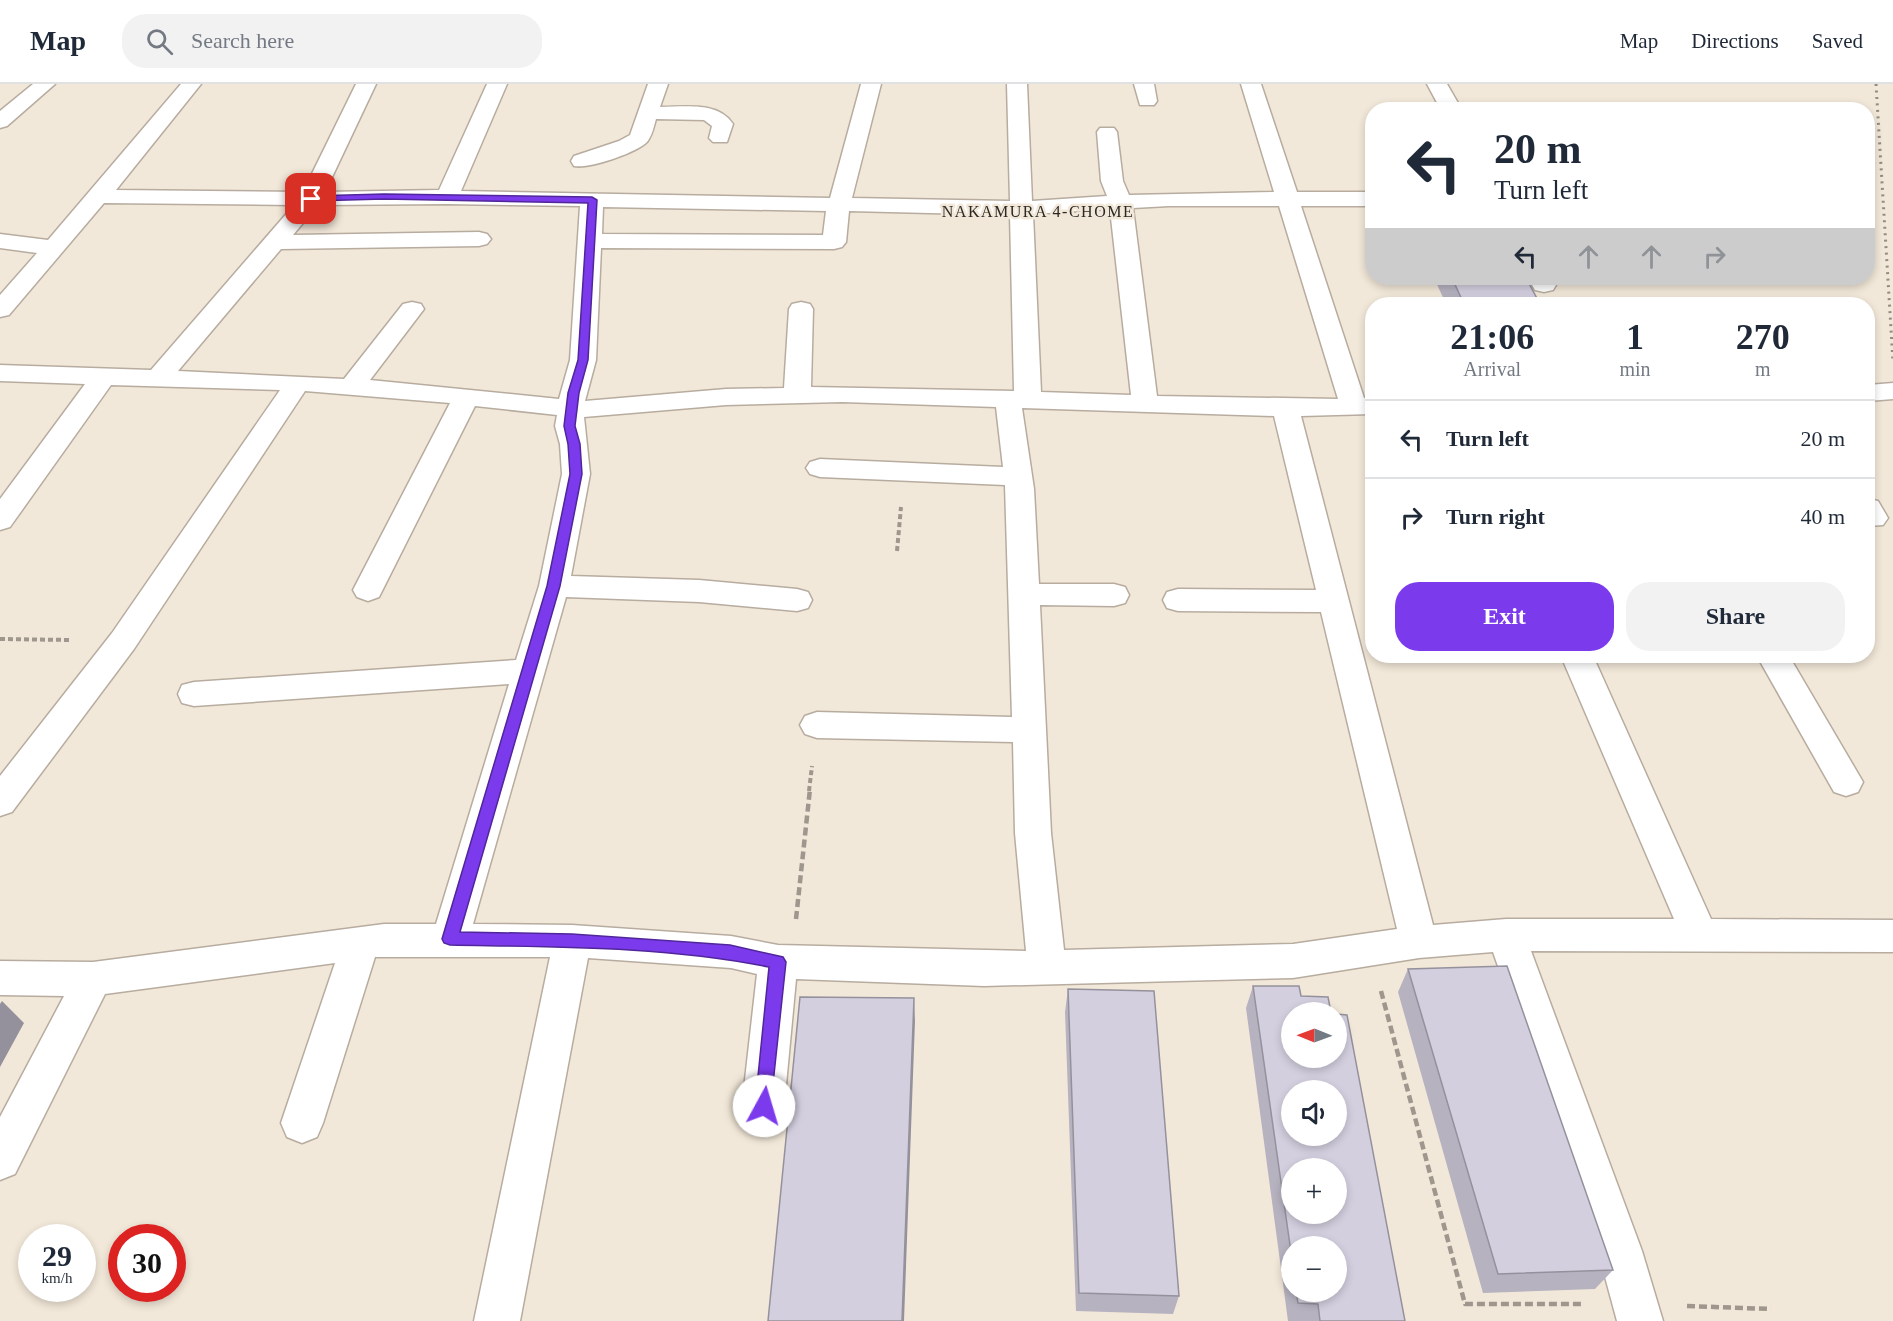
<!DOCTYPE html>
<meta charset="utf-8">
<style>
:root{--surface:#fff;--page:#f2f2f3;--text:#1f2937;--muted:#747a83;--line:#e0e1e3;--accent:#7c3aed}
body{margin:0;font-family:"Times New Roman",serif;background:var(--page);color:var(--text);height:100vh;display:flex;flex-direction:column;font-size:22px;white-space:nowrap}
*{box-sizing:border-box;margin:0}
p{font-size:20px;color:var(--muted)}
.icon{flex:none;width:33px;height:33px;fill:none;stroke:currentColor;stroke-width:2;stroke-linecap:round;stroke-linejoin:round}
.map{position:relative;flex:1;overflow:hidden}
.panel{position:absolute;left:1365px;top:213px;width:510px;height:366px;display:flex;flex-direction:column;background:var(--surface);border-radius:24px;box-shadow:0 3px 9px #0003}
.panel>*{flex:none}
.hud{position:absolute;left:1365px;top:18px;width:510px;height:183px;border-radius:24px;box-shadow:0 3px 9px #0003;background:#fff;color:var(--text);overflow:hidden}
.needle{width:39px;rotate:271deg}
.controls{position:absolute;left:1281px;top:918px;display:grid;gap:12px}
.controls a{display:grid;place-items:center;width:66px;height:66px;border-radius:50%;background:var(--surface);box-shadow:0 3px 9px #0003;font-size:30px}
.speed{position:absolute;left:18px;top:1140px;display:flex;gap:12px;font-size:30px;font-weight:700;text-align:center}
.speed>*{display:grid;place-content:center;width:78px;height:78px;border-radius:50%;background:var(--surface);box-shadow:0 3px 9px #0003;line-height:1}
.speed small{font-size:15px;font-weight:400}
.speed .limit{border:9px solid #d22;background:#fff;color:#111}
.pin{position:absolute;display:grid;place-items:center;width:51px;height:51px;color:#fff;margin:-26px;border-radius:12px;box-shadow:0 3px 9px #0006}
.me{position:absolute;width:66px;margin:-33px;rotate:6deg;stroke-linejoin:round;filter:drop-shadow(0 0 4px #0008)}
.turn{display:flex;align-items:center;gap:21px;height:126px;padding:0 30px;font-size:27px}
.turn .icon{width:78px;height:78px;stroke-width:2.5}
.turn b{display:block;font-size:42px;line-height:51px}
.lanes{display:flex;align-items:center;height:57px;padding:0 30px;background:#0003;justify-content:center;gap:30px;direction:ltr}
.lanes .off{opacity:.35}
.eta{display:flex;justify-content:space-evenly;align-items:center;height:102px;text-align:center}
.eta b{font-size:36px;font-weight:600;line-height:42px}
.cta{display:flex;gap:12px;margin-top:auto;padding:12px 30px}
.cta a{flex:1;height:69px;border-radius:24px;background:var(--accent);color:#fff;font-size:24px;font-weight:600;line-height:69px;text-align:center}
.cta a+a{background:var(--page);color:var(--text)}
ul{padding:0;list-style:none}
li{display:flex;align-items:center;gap:18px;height:78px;padding:0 30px;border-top:2px solid var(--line)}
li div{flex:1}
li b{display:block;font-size:22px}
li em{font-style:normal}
header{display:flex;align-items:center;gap:36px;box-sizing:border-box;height:84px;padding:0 30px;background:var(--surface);border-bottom:2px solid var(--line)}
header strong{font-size:28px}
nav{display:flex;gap:33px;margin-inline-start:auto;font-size:21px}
.search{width:420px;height:54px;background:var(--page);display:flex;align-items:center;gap:15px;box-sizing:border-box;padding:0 21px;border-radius:24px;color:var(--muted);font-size:22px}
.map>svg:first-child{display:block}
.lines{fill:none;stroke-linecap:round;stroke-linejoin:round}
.minor-casing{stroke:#b7ac9f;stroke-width:3}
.path-far1{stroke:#9f978d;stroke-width:4;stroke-dasharray:5 3;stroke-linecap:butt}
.path{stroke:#9f978d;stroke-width:4.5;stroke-dasharray:8 4;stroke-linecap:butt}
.minor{fill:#fff;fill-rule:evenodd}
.rail{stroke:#938c82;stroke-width:3;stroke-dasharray:2 4.5;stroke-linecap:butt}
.wall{fill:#b6b2c0;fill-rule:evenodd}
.shaded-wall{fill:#94919c}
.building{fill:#d4cfdf;stroke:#94919c;stroke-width:1.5;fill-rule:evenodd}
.route{fill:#7c3aed;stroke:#51269a;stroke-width:1.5}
.labels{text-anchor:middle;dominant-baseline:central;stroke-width:5;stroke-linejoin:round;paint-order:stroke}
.far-neighbourhood-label{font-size:16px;letter-spacing:1.5px;fill:#2c2823;stroke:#f2e8d9}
</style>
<header>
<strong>Map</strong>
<div class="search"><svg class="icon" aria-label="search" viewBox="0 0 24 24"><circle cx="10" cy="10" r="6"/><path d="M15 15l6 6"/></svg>Search here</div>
<nav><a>Map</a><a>Directions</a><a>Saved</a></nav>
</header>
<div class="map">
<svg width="1893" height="1237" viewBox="0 0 1893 1237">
<rect width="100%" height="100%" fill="#f2e8d9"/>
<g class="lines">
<defs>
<path id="minor" d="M 33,0 L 55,0 L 7,42 L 0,44 L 0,27 Z
M 181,0 L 201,0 L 116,106 L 303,108 L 356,0 L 376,0 L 325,108 L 439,106 L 487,0 L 507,0 L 461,107 L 830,114 L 861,0 L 881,0 L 852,114 L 1010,117 L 1007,0 L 1027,0 L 1032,117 L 1107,112 L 1101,97 L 1097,48 L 1100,44 L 1114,44 L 1117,48 L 1123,97 L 1129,111 L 1274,108 L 1241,0 L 1261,0 L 1297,108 L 1372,108 L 1372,122 L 1301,122 L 1364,314 L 1372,314 L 1372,330 L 1301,332 L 1433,841 L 1506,835 L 1674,835 L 1561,572 L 1593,572 L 1711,835 L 1893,836 L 1893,868 L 1531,867 L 1642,1167 L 1663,1237 L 1617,1237 L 1598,1167 L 1493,868 L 1419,874 L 1293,894 L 984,902 L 796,895 L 784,1022 L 778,1036 L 763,1041 L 748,1036 L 742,1022 L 757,890 L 731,884 L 588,874 L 520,1237 L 474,1237 L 550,873 L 375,873 L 323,1039 L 317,1053 L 302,1059 L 287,1053 L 281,1039 L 335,879 L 105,910 L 15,1090 L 0,1096 L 0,1033 L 64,912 L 0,911 L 0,877 L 93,878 L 384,840 L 436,840 L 509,600 L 194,622 L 182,619 L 178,610 L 182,601 L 194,598 L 516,576 L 539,502 L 562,390 L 560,360 L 555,342 L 557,331 L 475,322 L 379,513 L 368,517 L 357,513 L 353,506 L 450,319 L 305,307 L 134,565 L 12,728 L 0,732 L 0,692 L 112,549 L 280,306 L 111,301 L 10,443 L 0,446 L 0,415 L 85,300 L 0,297 L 0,281 L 151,286 L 294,121 L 104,119 L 9,231 L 0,233 L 0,211 L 37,169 L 0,164 L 0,150 L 48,156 ZM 447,120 L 580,122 L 570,276 L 559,315 L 370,296 L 424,225 L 421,220 L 412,218 L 403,220 L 344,295 L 178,287 L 281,165 L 479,162 L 487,160 L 491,155 L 487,150 L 479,148 L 293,151 L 318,121 ZM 1169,122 L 1279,122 L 1338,315 L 1157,312 L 1133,124 ZM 603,123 L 826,127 L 823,151 L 602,150 ZM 1110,125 L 1131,311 L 1041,308 L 1033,130 ZM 849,127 L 1010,131 L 1014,307 L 811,303 L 813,225 L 810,220 L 801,218 L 792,220 L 789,225 L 784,304 L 726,305 L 585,317 L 596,276 L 601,164 L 834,165 L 842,163 L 846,158 ZM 842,318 L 996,323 L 1003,383 L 820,375 L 810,378 L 806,384 L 810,390 L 820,393 L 1005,401 L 1012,633 L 817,628 L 805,632 L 800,641 L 805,650 L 817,654 L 1013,658 L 1015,749 L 1026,867 L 778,861 L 731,852 L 572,841 L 473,840 L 566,513 L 699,518 L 797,527 L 808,524 L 812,516 L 808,508 L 797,505 L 699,496 L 571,492 L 590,390 L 584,333 L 726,321 ZM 1022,324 L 1274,332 L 1316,506 L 1178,505 L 1167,508 L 1163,516 L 1167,524 L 1178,527 L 1321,528 L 1397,845 L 1293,860 L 1064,866 L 1051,749 L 1040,521 L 1114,522 L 1125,519 L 1129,511 L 1125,503 L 1114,500 L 1039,500 L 1034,405 Z
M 648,0 L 668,0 L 660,23 C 684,23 718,17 733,40 L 727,58 L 713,58 L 709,54 L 712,42 L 704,36 L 656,35 C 654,42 652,52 647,58 C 636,69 589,85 574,82 L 571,77 L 574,72 L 619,57 L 630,51 Z
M 1134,0 L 1154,0 L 1157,17 L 1154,21 L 1140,21 Z
M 1427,0 L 1447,0 L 1462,26 L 1441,26 Z
M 1528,194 L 1552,194 L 1556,201 L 1553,206 L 1544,208 L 1535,206 Z
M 1893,299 L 1893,315 L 1868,317 L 1868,301 Z
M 1868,415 L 1878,417 L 1888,434 L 1883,441 L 1868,442 Z
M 1757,572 L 1789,572 L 1863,698 L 1858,708 L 1846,712 L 1834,708 Z"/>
</defs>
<!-- minor casing -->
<use href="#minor" class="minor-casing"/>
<!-- path-far1 -->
<path class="path-far1" d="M 897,467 L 901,423
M 0,555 L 71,556
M 809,707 L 812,682"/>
<!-- path -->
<path class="path" d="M 796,835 L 810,705
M 1381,907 L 1465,1220 L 1584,1220
M 1687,1222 L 1771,1225"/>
<!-- minor -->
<use href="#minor" class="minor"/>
<!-- rail -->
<path class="rail" d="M 1876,0 L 1893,278"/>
</g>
<!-- wall -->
<path class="wall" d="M 1434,194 L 1526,194 L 1540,220 L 1446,220 Z
M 1408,885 L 1613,1186 L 1595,1205 L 1483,1209 L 1398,908 Z
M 1253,902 L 1301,912 L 1331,928 L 1405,1237 L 1288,1237 L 1246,924 ZM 1292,1162 L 1336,1208 L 1292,1208 Z
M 1068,905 L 1179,1212 L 1173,1230 L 1076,1227 L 1065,928 Z"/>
<!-- shaded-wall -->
<path class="shaded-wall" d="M 914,914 L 915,937 L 904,1237 L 902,1237 Z
M 2,917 L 24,939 L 0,983 L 0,920 Z"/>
<!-- building -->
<path class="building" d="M 1452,194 L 1526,194 L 1540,220 L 1464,220 Z
M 1507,882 L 1613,1186 L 1498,1190 L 1408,885 Z
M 1253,902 L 1299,902 L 1301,912 L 1328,913 L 1331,928 L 1292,928 L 1292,974 L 1336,974 L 1336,930 L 1347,931 L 1405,1237 L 1320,1237 L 1318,1220 L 1298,1219 L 1296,1208 L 1336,1208 L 1336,1162 L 1292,1162 L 1292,1175 ZM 1292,1006 L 1336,1006 L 1336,1052 L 1292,1052 ZM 1292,1084 L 1336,1084 L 1336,1130 L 1292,1130 Z
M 1068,905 L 1154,907 L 1179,1212 L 1079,1209 Z
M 800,913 L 914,914 L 902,1237 L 768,1237 Z"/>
<!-- route -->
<path class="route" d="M 384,110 L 592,113 L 597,116 L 588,276 L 579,309 L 575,342 L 580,360 L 582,390 L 560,502 L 460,848 L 572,850 L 730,861 L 783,873 L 786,878 L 770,1028 L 764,1030 L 757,1028 L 755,1022 L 769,883 C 665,862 556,863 450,861 L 444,859 L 442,855 L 547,502 L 570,390 L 568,360 L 564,342 L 568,309 L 578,276 L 588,119 L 384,115 L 311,117 L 306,115 L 311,112 Z"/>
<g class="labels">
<!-- far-neighbourhood labels -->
<g class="far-neighbourhood-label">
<text x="1038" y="127">NAKAMURA 4-CHOME</text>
</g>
</g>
</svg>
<div class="controls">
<a><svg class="needle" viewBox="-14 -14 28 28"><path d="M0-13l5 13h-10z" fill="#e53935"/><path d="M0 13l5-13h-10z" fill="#747a83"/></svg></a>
<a><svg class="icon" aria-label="sound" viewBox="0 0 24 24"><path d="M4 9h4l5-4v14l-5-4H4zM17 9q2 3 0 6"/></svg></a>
<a>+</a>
<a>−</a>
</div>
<div class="speed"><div>29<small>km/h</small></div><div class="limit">30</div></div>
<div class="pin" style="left:311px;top:115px;background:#d93025"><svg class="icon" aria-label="arrive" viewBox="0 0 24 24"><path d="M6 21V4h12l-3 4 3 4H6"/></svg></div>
<svg class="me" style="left:764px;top:1022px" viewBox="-20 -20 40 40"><circle r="19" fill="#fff"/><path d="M0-13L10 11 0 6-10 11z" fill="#7c3aed"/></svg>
<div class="hud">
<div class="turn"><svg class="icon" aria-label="left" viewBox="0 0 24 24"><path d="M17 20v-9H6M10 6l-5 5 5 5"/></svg><div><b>20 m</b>Turn left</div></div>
<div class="lanes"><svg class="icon" aria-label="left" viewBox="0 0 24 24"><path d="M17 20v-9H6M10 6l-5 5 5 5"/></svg><svg class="icon off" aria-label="ahead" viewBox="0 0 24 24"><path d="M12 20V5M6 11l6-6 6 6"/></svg><svg class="icon off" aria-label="ahead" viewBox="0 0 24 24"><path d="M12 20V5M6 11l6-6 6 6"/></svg><svg class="icon off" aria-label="right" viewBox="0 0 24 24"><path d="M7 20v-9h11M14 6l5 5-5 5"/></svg></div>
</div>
<section class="panel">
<div class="eta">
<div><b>21:06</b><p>Arrival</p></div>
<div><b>1</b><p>min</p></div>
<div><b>270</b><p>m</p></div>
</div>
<ul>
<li><svg class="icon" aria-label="left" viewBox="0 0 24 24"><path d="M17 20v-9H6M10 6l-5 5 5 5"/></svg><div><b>Turn left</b></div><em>20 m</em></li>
<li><svg class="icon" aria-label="right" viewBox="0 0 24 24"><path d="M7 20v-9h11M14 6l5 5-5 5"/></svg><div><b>Turn right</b></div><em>40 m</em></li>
</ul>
<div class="cta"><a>Exit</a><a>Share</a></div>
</section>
</div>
